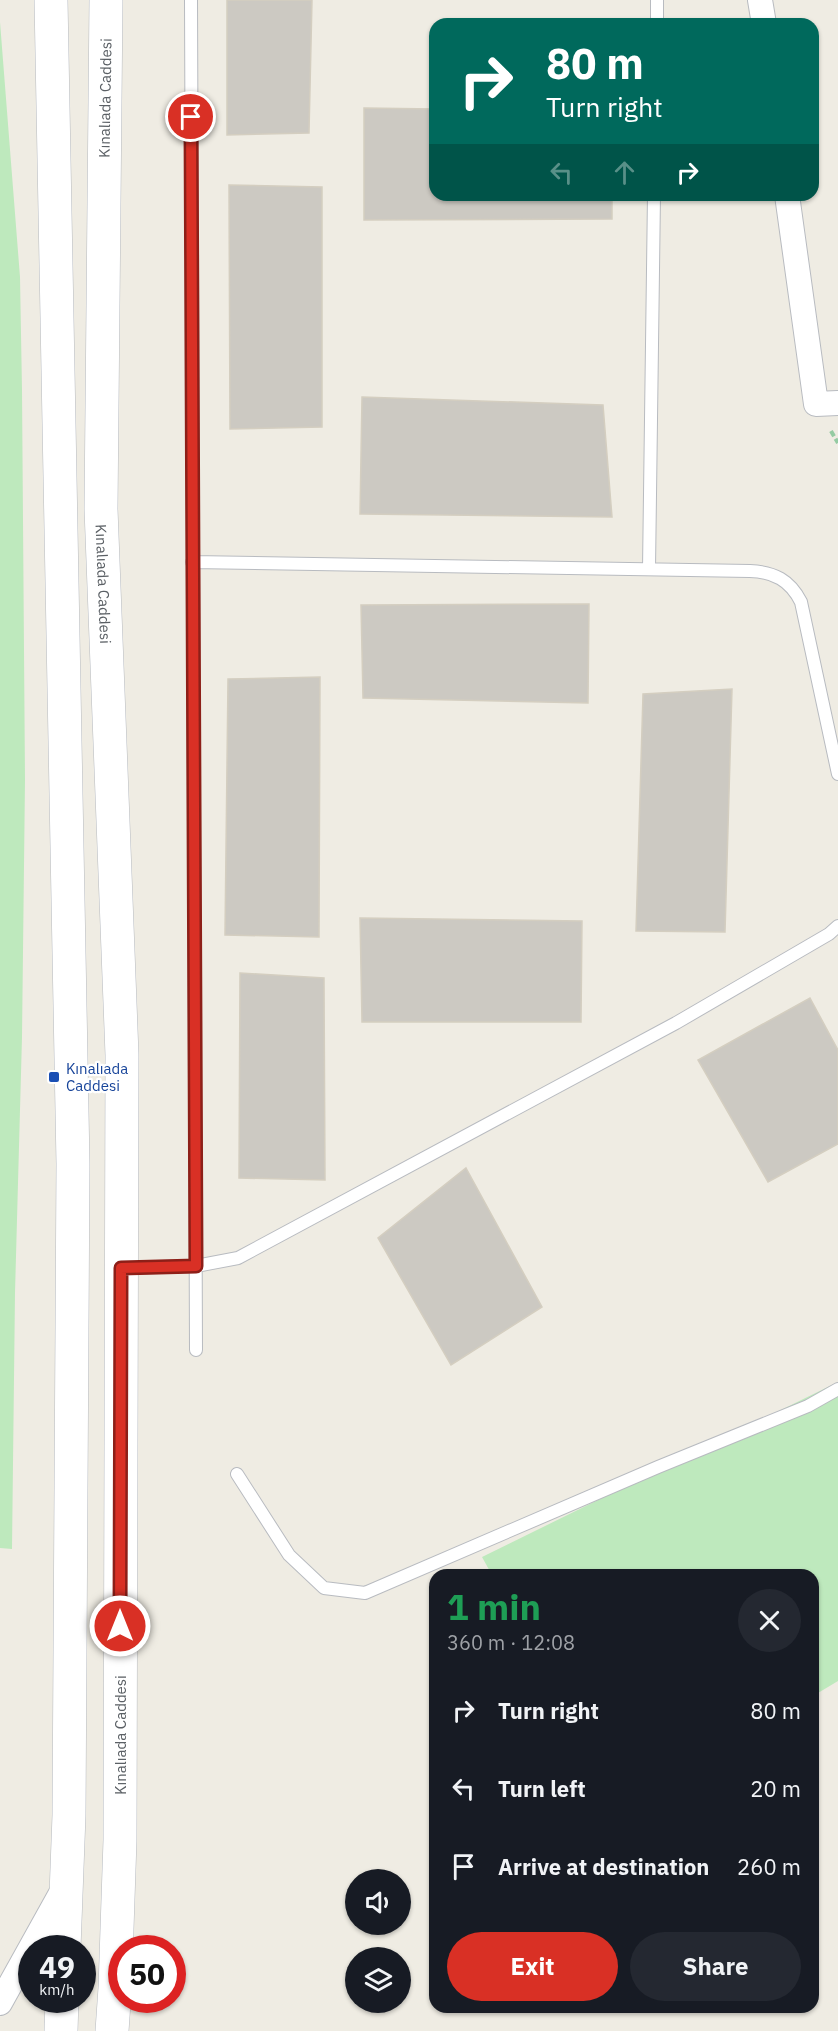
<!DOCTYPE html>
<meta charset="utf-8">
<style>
:root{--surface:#171b24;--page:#242831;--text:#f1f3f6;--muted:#9ea1a6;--accent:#d93025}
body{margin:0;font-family:"IBM Plex Sans",sans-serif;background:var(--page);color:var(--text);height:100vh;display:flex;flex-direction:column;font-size:22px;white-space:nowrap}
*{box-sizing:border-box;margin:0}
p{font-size:20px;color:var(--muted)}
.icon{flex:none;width:33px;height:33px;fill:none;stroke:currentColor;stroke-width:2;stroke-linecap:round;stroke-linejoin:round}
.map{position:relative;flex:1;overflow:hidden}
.side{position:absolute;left:429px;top:1569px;width:390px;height:444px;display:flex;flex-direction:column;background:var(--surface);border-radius:18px;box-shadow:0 2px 4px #0004}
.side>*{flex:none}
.banner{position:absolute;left:429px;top:18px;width:390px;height:183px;border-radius:18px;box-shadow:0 2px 4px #0004;background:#00695c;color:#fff;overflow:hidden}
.tools{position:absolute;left:345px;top:1869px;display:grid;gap:12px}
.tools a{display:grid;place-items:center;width:66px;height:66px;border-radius:50%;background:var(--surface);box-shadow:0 2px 4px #0004;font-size:30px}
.speed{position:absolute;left:18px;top:1935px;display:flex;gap:12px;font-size:30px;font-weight:700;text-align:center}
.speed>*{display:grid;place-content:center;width:78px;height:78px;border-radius:50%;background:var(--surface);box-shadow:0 2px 4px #0004;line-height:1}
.speed small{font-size:15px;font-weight:400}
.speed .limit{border:9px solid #d22;background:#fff;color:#111}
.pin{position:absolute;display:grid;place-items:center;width:51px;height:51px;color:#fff;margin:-26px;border:3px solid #fff;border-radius:50%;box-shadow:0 2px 6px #0007}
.me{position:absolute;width:66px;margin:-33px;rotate:0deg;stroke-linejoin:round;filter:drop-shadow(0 0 4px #0008)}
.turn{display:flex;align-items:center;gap:21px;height:126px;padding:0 18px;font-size:27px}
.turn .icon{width:78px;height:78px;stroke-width:2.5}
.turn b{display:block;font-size:42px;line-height:51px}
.lanes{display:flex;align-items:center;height:57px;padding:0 18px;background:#0003;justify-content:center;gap:30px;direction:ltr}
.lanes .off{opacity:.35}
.round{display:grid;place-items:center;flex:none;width:63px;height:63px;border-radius:32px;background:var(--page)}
.head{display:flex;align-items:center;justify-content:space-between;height:102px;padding:0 18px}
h1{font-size:36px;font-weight:800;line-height:45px;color:#1e9e55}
.action{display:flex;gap:12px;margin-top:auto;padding:12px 18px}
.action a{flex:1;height:69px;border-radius:36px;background:var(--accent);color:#fff;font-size:24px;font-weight:800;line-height:69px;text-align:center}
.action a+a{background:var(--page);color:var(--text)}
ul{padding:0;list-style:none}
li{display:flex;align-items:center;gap:18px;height:78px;padding:0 18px}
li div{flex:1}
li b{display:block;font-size:22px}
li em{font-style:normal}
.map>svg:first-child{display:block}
.green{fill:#bee9bd}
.building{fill:#ccc9c2;stroke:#d4cec0;stroke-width:1.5}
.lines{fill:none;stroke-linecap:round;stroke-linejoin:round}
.lane-casing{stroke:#b8bbc0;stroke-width:14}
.street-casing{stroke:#b8bbc0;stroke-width:26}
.secondary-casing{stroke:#b6bac0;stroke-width:34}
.path{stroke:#95cba3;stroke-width:4;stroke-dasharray:6 3;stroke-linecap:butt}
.lane{stroke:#fff;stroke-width:12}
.street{stroke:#fff;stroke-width:24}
.secondary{stroke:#fff;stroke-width:33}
.route-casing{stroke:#8d1f18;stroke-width:15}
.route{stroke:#d93025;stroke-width:10}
.transit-dot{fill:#1a4fb4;stroke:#fff;stroke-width:2}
.labels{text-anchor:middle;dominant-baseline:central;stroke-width:4.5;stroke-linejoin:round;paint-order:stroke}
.street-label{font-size:15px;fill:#5b6065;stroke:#fff}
.transit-label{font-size:15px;fill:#164399;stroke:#fff;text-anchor:start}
</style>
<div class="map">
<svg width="838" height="2031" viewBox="0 0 838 2031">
<rect width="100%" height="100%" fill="#efece3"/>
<!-- green -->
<path class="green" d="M 0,22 L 20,277 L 22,390 L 25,780 L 22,1037 L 15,1293 L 12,1549 L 0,1548 Z
M 838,1382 L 838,1681 L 813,1696 L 813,1575 L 492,1575 L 482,1557 Z"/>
<!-- building -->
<path class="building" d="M 227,0 L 312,0 L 309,133 L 227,135 Z
M 364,108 L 435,109 L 435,195 L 612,195 L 612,219 L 364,220 Z
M 229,185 L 322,187 L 322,427 L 230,429 Z
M 362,397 L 603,405 L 612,517 L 360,514 Z
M 589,604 L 588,703 L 363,698 L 361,605 Z
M 320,677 L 319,937 L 225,935 L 228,679 Z
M 732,689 L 725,932 L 636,931 L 643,694 Z
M 360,918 L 582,921 L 581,1022 L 362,1022 Z
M 240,973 L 324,978 L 325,1180 L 239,1178 Z
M 810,998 L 838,1050 L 838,1144 L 768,1182 L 698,1060 Z
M 466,1168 L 542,1307 L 451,1365 L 378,1238 Z"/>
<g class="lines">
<defs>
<path id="lane" d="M 191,0 L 196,1350
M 657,24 L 657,0
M 192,562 L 750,571 C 774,572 790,580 801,602 L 838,774
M 649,569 L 654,195
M 122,1268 L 196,1266 L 238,1258 L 676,1023 L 829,934 L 838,926
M 237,1474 L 289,1555 L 324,1588 L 365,1593 L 658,1467 L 808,1406 L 838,1389"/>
<path id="street" d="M 760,0 L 764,24
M 787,195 L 816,404 L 838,403
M 0,2003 L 65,1886"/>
<g id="secondary">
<path d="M 51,0 L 73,1164 L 69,1815 L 64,1948"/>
<path id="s1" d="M 106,0 L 101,509 L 122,1055 L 120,1840 L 115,1988 L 112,2031"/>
<path d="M 61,2031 L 62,2000"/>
</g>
</defs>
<!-- lane casing -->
<use href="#lane" class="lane-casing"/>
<!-- street casing -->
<use href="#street" class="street-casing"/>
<!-- secondary casing -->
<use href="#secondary" class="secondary-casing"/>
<!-- path -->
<path class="path" d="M 831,431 L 838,443"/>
<!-- lane -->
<use href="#lane" class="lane"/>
<!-- street -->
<use href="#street" class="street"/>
<!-- secondary -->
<use href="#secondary" class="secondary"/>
</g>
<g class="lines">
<defs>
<path id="route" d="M 120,1626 L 121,1268 L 196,1266 L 191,117"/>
</defs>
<!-- route casing -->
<use href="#route" class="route-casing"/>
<!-- route -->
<use href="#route" class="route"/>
</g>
<!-- markers -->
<rect class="transit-dot" x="48" y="1071" width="12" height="12" rx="3"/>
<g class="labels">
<!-- street labels -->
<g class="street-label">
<text transform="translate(105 98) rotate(-89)">Kınalıada Caddesi</text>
<text stroke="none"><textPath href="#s1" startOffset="584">Kınalıada Caddesi</textPath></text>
<text transform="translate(120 1735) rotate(-90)">Kınalıada Caddesi</text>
</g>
<!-- transit labels -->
<g class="transit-label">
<text x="66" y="1068">Kınalıada<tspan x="66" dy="17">Caddesi</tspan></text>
</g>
</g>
</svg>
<div class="tools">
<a><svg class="icon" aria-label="sound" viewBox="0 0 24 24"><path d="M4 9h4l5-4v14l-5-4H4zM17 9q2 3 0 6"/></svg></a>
<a><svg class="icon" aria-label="layers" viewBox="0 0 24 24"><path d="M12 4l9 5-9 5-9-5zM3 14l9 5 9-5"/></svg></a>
</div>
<div class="speed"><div>49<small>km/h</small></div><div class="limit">50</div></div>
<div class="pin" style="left:191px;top:117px;background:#d93025"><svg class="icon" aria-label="arrive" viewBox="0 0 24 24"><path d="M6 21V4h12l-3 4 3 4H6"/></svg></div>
<svg class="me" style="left:120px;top:1626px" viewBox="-20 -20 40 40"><circle r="17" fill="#d93025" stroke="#fff" stroke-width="3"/><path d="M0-11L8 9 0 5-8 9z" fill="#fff"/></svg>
<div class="banner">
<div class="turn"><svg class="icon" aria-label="right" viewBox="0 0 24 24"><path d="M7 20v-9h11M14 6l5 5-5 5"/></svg><div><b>80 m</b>Turn right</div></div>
<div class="lanes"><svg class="icon off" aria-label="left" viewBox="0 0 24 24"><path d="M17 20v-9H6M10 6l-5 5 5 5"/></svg><svg class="icon off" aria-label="ahead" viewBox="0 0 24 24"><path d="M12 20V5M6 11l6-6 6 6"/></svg><svg class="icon" aria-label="right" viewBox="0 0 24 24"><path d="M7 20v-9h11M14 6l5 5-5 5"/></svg></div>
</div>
<section class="side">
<div class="head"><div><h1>1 min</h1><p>360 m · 12:08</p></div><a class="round"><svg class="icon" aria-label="close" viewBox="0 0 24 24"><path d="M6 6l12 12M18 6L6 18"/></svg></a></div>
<ul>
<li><svg class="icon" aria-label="right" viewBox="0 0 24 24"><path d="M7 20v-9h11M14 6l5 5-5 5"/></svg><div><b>Turn right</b></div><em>80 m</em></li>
<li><svg class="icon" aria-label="left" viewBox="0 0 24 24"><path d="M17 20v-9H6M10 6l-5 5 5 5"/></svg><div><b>Turn left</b></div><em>20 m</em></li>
<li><svg class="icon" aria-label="arrive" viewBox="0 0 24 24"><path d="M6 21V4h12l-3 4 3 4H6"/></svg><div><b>Arrive at destination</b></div><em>260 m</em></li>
</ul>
<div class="action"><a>Exit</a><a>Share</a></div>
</section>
</div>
